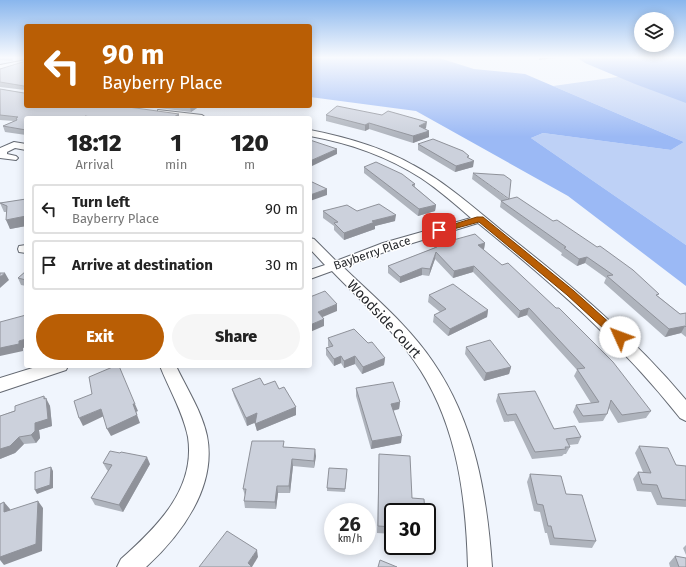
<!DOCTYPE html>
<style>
:root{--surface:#fff;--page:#f6f6f6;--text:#222;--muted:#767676;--line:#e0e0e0;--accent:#b95e05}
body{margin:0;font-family:"Fira Sans",sans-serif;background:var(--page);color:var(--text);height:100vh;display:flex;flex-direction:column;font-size:15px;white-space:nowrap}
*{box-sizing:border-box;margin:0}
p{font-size:13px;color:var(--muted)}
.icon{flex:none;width:22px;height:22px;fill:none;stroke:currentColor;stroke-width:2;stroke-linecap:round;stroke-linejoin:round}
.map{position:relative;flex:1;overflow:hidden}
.drawer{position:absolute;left:24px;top:116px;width:288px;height:252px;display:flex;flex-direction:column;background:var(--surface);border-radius:4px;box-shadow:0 2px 10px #0003}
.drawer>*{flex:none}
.hud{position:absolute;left:24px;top:24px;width:288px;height:84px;border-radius:4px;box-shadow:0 2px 10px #0003;background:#b95e05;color:#fff;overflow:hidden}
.fabs{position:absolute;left:634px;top:12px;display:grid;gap:8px}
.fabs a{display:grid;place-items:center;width:40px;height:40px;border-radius:50%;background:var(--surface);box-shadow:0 2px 10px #0003;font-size:20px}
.speed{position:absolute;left:324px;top:503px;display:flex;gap:8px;font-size:20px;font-weight:700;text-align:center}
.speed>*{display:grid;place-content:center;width:52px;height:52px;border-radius:50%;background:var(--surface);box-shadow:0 2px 10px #0003;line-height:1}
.speed small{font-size:10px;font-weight:400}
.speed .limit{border:2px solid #111;border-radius:6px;background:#fff;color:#111}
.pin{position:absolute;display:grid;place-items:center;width:34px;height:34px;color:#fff;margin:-17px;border-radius:8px;box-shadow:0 2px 6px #0006}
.me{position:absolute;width:44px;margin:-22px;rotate:313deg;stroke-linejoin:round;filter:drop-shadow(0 0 3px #0008)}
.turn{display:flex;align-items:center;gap:14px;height:84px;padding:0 12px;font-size:18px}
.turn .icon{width:52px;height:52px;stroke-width:2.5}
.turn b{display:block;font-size:28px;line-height:34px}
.eta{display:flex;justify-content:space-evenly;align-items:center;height:68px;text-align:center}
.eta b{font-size:24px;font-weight:800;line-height:28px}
.button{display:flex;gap:8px;margin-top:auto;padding:8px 12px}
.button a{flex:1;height:46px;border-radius:24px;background:var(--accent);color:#fff;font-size:16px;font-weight:800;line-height:46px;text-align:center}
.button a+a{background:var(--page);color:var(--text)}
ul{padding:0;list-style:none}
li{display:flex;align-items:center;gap:12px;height:50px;margin:0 8px 6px;padding:0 4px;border:2px solid var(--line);border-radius:4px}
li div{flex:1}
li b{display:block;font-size:15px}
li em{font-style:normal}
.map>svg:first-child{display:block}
.green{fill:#bed1f6}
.forest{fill:#99b7f3}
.water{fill:#9bb9f5}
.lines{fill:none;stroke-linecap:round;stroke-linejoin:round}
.minor-casing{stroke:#646972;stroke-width:2}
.minor{fill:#fff;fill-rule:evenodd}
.wall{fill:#afb4bd}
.shaded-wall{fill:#8f929a}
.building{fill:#ccd1dc;stroke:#8f929a}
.route{fill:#b95e05;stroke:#783d03}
.labels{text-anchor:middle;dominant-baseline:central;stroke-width:3;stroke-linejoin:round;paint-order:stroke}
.street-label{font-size:12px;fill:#26282c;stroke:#fff}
.near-street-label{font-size:14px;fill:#26282c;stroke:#fff}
</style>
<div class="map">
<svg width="686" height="567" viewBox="0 0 686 567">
<rect width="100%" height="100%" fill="#f0f5fd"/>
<!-- green -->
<path class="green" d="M 653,72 L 686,84 L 686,245 L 531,138 L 543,133 L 671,150 L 684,142 L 553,86 Z"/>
<!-- forest -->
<path class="forest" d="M 578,58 L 686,58 L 686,103 L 635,84 L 585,63 Z"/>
<!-- water -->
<path class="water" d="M 310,58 L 439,58 L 474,69 L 525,74 L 684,142 L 671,150 L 543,133 L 531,138 L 686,245 L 686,286 L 568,196 L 416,111 L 310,97 Z"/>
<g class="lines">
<defs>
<path id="minor" d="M 26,60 L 26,64 L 0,69 L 0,65 Z
M 158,110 L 202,115 L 206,118 L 185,118 L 161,114 L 158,114 Z
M 310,130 C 346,137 381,147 413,165 C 445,182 473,207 501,230 C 567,282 632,335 686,400 L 686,421 L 680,418 C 620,342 553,284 478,223 L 393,249 L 343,267 C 374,297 409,326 433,362 C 475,423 487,495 492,567 L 468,567 C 466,499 458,430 421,371 C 398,334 363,303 332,271 L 310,279 L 310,270 L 325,265 L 310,249 L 310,238 L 314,239 L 336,261 L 383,243 L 471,218 C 455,204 439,190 421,178 C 387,156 349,143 310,136 Z
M 14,142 L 26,144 L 26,150 L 15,148 L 7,152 L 7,154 L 16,156 L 18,158 L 16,160 L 0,158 L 0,148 Z
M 26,245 L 26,253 L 19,252 L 18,249 L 19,246 Z
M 39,366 L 68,366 L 66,370 L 0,392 L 0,378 Z
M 160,366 L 176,366 C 187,389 202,412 207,436 C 217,487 181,535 146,567 L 117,567 L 121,559 C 157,527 196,489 188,437 C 183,412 169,389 160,366 Z"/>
</defs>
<!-- minor casing -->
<use href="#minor" class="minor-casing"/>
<!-- minor -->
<use href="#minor" class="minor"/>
</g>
<!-- wall -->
<path class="wall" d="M 0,58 L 12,58 L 13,61 L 0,60 Z
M 26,61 L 26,106 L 179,114 L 179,118 L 26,118 L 26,135 L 5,132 L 3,126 L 14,121 L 0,120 L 0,89 L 24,93 L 26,91 L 25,90 L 0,87 L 0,88 L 0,69 Z
M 142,106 L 200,106 L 191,112 Z
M 326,115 L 426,128 L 425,129 L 429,131 L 429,137 L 413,143 L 369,129 L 365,131 L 326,121 Z
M 418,144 L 469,158 L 473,167 L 455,172 L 418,150 Z
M 364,167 L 415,184 L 415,187 L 436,205 L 435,211 L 418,216 L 364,173 Z
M 473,173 L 508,199 L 658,296 L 680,314 L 686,313 L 686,337 L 681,333 L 665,337 L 604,283 L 606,278 L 585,263 L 577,266 L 561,255 L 562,253 L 500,207 L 501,201 L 472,179 Z
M 26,199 L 26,226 L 10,229 L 6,212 L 4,212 L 0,203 Z
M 323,211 L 357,211 L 395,221 L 375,226 L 375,229 L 344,240 L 334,230 L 334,226 L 323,218 Z
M 485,243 L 484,249 L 483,249 L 651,411 L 646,418 L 618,423 L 609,408 L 607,414 L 603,421 L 579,423 L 573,412 L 576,405 L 591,403 L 574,376 L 577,370 L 527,315 L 518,318 L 473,272 L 453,278 L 435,259 L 429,276 L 422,275 L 400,283 L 388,273 L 388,266 L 434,248 L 435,245 Z
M 26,271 L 26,286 L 21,285 L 18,278 Z
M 429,295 L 488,310 L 487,317 L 448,336 L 433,322 L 434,315 L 440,312 L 428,302 Z
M 328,338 L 368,343 L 385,358 L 384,365 L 362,374 L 355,364 L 344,368 L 341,363 L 334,366 L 326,355 L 326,348 L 329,347 L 328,346 Z
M 466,347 L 511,367 L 509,374 L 484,381 L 465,354 Z
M 264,385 L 279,389 L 296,407 L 296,415 L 257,431 L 255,424 L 256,422 L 247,426 L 234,396 L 232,389 Z
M 356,388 L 400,402 L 399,409 L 393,411 L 401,443 L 371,449 L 356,396 Z
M 498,394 L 554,429 L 581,437 L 578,444 L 569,445 L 570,447 L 566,454 L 564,454 L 562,456 L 532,459 L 514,421 L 504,422 L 496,401 Z
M 45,399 L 50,406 L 52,426 L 39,430 L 40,438 L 36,443 L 24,444 L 15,453 L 0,459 L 0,416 Z
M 639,446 L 676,465 L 686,466 L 686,507 L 657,505 L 651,492 L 637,491 L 633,479 L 638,472 L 643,472 L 635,453 Z
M 285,447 L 316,456 L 314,468 L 293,466 L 290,493 L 278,493 L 276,509 L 245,508 L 244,501 L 245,496 L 243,489 Z
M 379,454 L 412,498 L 393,512 L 393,534 L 377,533 Z
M 103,463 L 150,464 L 123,512 L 95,505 L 91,498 L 108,471 L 107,470 Z
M 347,473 L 345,492 L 327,491 L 327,488 Z
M 530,474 L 566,494 L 596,541 L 592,548 L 550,545 L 547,533 L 545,533 L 540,512 L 534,511 L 527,482 Z
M 686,545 L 686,555 L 683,548 Z
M 675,556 L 686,567 L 670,567 L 669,563 Z"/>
<!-- shaded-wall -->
<path class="shaded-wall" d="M 539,58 L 555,58 L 539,60 Z
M 191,106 L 200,106 L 191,112 L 190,107 Z
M 179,114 L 179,118 L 172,118 Z
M 427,122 L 426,128 L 418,133 L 419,126 Z
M 369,123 L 369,129 L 365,131 L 365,125 Z
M 429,131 L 429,137 L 413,143 L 413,136 Z
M 337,149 L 337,154 L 310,167 L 310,161 Z
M 474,161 L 473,167 L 455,172 L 456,166 Z
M 327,189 L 327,195 L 310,201 L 310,195 Z
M 436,205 L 435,211 L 418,216 L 419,209 Z
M 396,215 L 395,221 L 375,226 L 375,229 L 344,240 L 344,233 L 372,221 Z
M 26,216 L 26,226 L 10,229 L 6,220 Z
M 485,243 L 484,249 L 477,251 L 478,245 Z
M 436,252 L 435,259 L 429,276 L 430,269 Z
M 587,257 L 585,263 L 577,266 L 579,259 Z
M 474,266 L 473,272 L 453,278 L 454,271 Z
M 422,268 L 422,275 L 400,283 L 400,277 Z
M 5,273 L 9,280 L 0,288 L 0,277 Z
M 337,304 L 337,311 L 318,319 L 318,312 Z
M 529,308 L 527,315 L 518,318 L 520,311 Z
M 488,310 L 487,317 L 448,336 L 450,329 Z
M 324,319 L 324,326 L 310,332 L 310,325 Z
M 685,326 L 681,333 L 665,337 L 669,329 Z
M 26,339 L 26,347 L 23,348 L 23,351 L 0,356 L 0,348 L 19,341 Z
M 341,356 L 341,363 L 334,366 L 334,359 Z
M 355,356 L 355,364 L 344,368 L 344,361 Z
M 385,358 L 384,365 L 362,374 L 363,367 Z
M 511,367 L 509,374 L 484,381 L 486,373 Z
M 44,396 L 46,401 L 46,398 L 50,406 L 52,426 L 39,430 L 40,438 L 36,443 L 31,435 L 35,423 L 44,399 Z
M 400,402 L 399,409 L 390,411 L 391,404 Z
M 133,404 L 135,404 L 138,411 L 136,412 L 140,423 L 111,436 L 107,429 Z
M 296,407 L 296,415 L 257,431 L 255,424 Z
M 101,409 L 104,416 L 83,426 L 79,418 Z
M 257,413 L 259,421 L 247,426 L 246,418 Z
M 402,436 L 401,443 L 371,449 L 372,441 Z
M 19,437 L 24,444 L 15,453 L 0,459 L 0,449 Z
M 315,449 L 316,456 L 314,468 L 314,461 Z
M 147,457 L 150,464 L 123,512 L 119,505 Z
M 292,459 L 293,466 L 290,493 L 289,486 Z
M 51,467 L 53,471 L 53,488 L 37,494 L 35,490 Z
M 277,486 L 278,493 L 276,509 L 275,502 Z
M 38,501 L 43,508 L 42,551 L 4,565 L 0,560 L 0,557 Z
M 4,502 L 10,509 L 10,519 L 4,512 Z
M 257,550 L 258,557 L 252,567 L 249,567 L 248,563 Z"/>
<!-- building -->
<path class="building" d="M 26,61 L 26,106 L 121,106 L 179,114 L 172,118 L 96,118 L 85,116 L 85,118 L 26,118 L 26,130 L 3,126 L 17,120 L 16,118 L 18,117 L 0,115 L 0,89 L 24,93 L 26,91 L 24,86 L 0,82 L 0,69 Z
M 337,106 L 382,115 L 388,111 L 427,122 L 419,126 L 429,131 L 413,136 L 369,123 L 365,125 L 326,115 Z
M 433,139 L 463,151 L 469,156 L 467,157 L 474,161 L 456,166 L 418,144 Z
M 310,140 L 337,149 L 310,161 Z
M 376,162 L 402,174 L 415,184 L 412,185 L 436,205 L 419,209 L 364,167 Z
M 473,173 L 504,175 L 511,180 L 509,199 Z
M 310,181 L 327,189 L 310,195 Z
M 517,197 L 553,221 L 557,220 L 597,247 L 600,246 L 633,270 L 659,294 L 656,295 L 680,314 L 686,313 L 686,327 L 685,326 L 669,329 L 607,276 L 613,275 L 587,257 L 579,259 L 564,248 L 566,247 L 501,201 Z
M 26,199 L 26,216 L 6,220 L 7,206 L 0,203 Z
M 379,204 L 396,215 L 372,221 L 375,222 L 344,233 L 334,223 L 338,222 L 323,211 L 347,205 L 357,211 Z
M 475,234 L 485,243 L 478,245 L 502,265 L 508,263 L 556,308 L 559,308 L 613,362 L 651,411 L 622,415 L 611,400 L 607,414 L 583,416 L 576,405 L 599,402 L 577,369 L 585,368 L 529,308 L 520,311 L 474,266 L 454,271 L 436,252 L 430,269 L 422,268 L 400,277 L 388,266 L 437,247 L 435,245 Z
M 26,271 L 26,280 L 18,278 Z
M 0,273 L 5,273 L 0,277 Z
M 453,284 L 488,310 L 450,329 L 434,315 L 446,309 L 429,295 Z
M 325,291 L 337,304 L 318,312 L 324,319 L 310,325 L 310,297 Z
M 26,315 L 26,339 L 19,341 L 19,344 L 0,348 L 0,322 Z
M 354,329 L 368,343 L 372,342 L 385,358 L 363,367 L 355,356 L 344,361 L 341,356 L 334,359 L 326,348 L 333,346 L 328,338 Z
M 490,340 L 511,367 L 486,373 L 466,347 Z
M 115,366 L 119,366 L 135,404 L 133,404 L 137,415 L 107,429 L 101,409 L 79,418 L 74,401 L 92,394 L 89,377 Z
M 260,378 L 264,385 L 275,381 L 279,389 L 284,387 L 296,407 L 255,424 L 257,413 L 246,418 L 232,389 Z
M 393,382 L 400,402 L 391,404 L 402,436 L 372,441 L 356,388 Z
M 535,391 L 554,429 L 575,426 L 581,437 L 566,439 L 570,447 L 565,447 L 566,449 L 535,452 L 516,414 L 507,415 L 498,394 Z
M 44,396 L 44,399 L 46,398 L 48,419 L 35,423 L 35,431 L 31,435 L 19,437 L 10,446 L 0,449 L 0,416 L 15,411 L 15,406 Z
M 252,441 L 284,441 L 283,447 L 315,449 L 314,461 L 292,459 L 289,486 L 277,486 L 275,502 L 244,501 L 246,489 L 243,489 Z
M 639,446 L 668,448 L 676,465 L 686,466 L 686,500 L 662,498 L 657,485 L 642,484 L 638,472 L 651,473 Z
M 110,451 L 120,453 L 121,452 L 147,457 L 119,505 L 91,498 L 112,465 L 103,463 Z
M 379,454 L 410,456 L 412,498 L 424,499 L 425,512 L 393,512 L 393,527 L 378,526 Z
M 51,467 L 50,485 L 35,490 L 35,472 Z
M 329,468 L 347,469 L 345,489 L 327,488 Z
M 530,474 L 561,476 L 566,494 L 582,495 L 596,541 L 554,538 L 551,526 L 548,526 L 543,505 L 537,504 Z
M 38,501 L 36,544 L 0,557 L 0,504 L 4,502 L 4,512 Z
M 227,531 L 257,550 L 248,563 L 251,566 L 251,567 L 199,567 Z
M 675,556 L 686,558 L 686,567 L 679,567 Z
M 380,560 L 397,567 L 378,567 Z"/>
<!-- sky -->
<linearGradient id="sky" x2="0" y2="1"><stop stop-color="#89b6ed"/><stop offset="0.42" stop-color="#f8fafe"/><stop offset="1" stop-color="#f8fafe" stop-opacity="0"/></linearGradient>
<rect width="686" height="137" fill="url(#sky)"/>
<!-- route -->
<path class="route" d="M 477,217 L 483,217 L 574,291 L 623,335 L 625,337 L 623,340 L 616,340 L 567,295 L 479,222 L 439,233 L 435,230 Z"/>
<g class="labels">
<!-- street labels -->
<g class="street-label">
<text transform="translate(372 253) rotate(-19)">Bayberry Place</text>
</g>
<!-- near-street labels -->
<g class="near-street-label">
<text transform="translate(384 319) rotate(47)">Woodside Court</text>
</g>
</g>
</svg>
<div class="fabs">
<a><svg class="icon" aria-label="layers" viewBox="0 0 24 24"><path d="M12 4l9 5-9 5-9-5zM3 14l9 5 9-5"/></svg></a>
</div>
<div class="speed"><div>26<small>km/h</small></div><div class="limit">30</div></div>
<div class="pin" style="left:439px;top:230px;background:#d93025"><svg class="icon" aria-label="arrive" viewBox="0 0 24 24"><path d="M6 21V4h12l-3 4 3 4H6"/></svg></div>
<svg class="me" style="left:620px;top:337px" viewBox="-20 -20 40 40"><circle r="19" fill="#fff"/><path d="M0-13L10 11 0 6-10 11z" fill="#b95e05"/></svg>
<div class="hud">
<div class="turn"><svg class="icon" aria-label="left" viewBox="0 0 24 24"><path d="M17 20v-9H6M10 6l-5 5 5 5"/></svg><div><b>90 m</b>Bayberry Place</div></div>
</div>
<section class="drawer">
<div class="eta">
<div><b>18:12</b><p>Arrival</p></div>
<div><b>1</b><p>min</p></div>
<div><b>120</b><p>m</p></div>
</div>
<ul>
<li><svg class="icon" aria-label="left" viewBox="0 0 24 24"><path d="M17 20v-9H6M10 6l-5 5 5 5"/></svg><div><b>Turn left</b><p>Bayberry Place</p></div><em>90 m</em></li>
<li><svg class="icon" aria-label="arrive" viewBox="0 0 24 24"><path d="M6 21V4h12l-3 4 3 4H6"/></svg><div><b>Arrive at destination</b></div><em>30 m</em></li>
</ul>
<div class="button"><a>Exit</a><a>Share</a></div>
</section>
</div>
